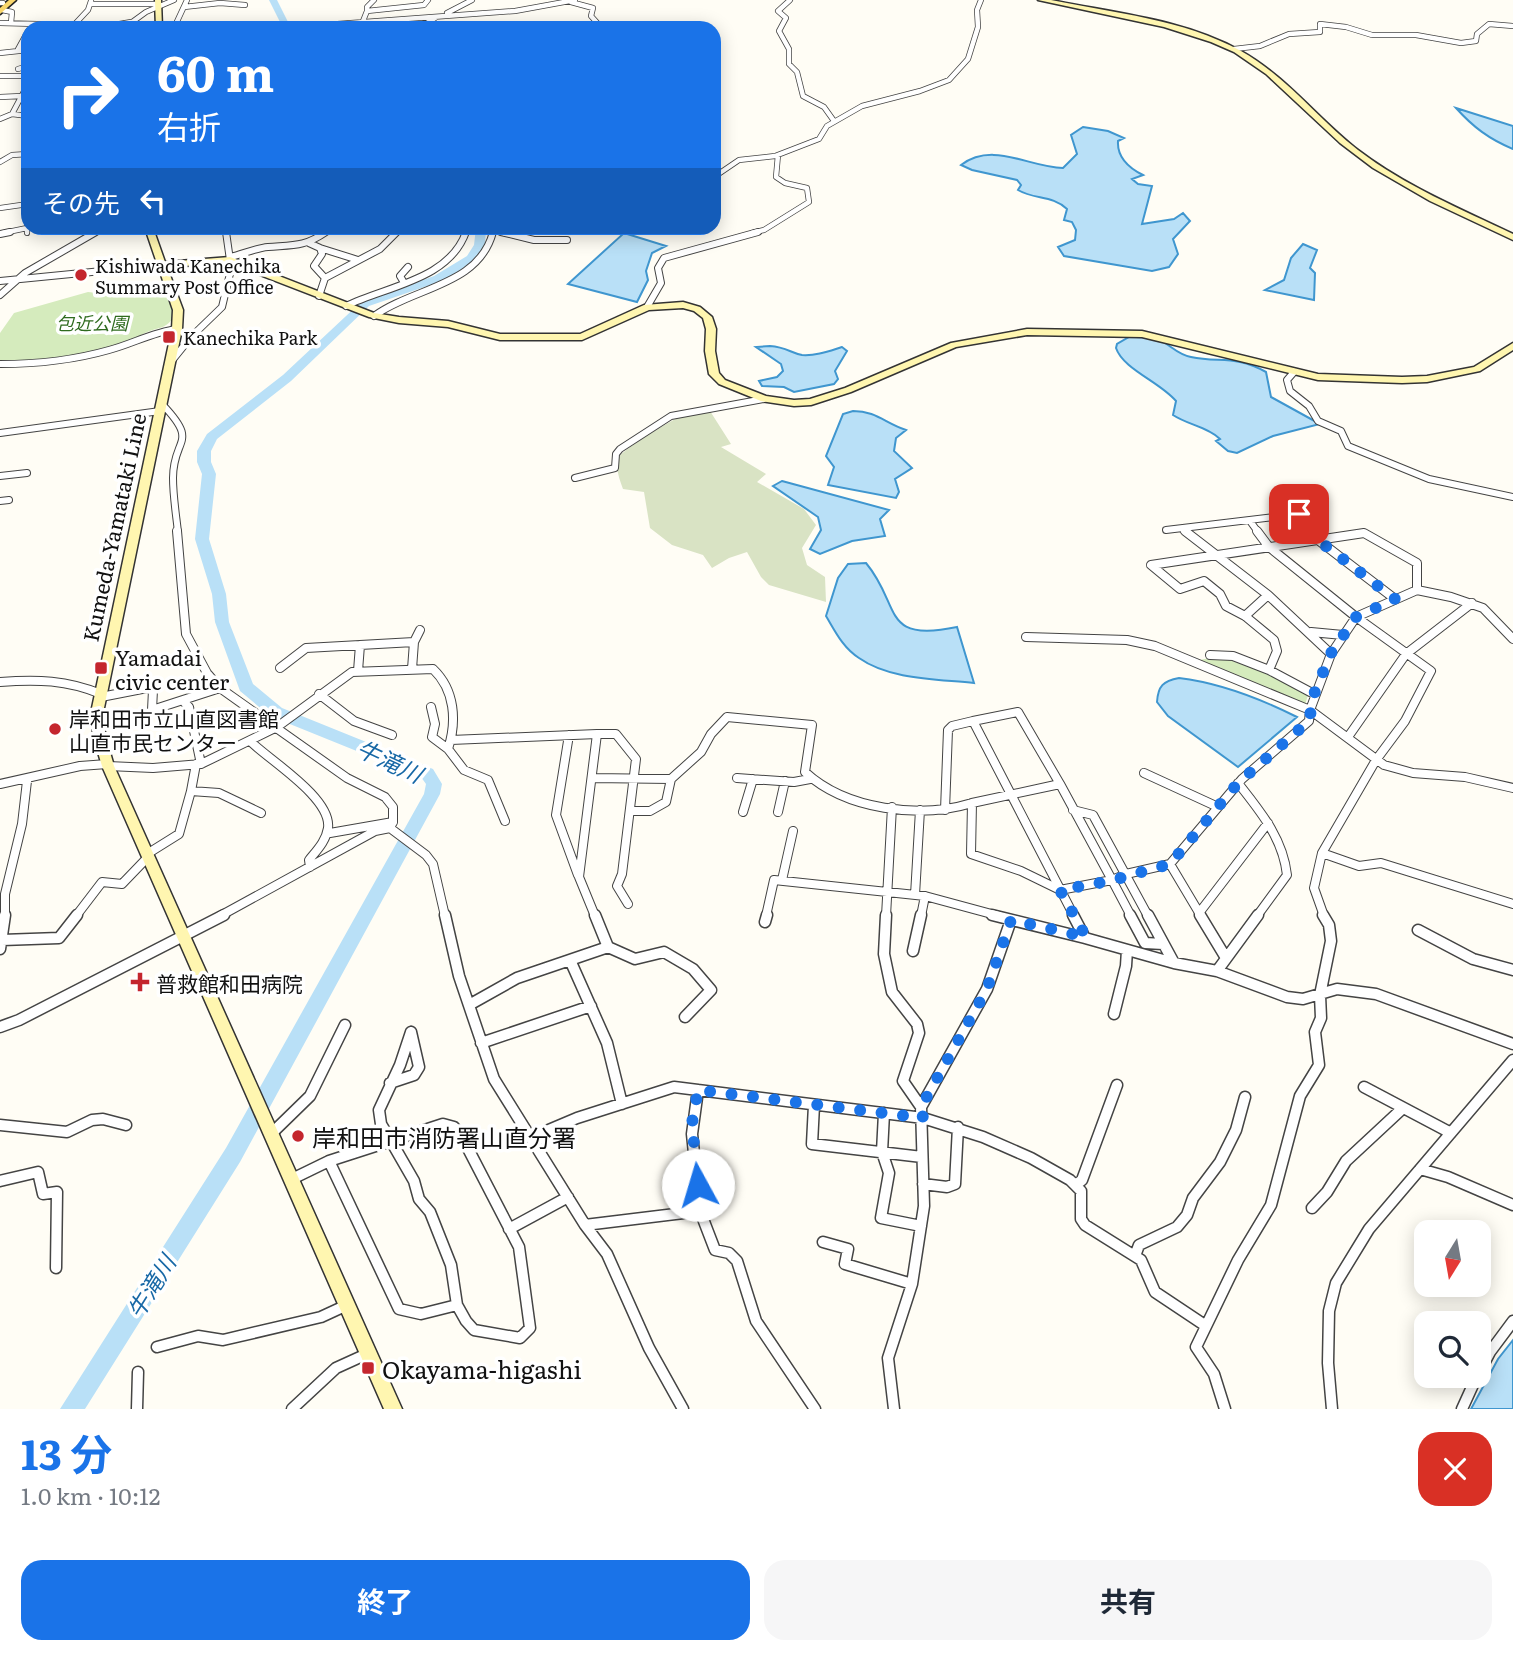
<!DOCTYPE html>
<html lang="ja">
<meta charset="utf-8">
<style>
:root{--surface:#fff;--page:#f6f6f7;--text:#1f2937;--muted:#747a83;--accent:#1a73e8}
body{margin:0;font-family:Literata,"Noto Sans JP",serif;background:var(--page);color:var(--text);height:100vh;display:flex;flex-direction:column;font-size:26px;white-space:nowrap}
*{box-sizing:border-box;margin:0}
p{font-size:23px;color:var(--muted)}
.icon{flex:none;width:38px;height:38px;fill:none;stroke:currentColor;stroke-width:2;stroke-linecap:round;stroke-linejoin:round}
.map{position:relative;height:1409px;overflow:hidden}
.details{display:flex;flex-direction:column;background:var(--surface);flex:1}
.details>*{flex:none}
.banner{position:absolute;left:21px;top:21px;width:700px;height:214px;border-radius:21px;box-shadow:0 4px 18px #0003;background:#1a73e8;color:#fff;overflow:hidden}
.needle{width:46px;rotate:191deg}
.fabs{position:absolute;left:1414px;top:1220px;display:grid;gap:14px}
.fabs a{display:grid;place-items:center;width:77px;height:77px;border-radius:14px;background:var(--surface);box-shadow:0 4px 18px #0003;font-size:35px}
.pin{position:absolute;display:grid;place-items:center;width:60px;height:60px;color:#fff;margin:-30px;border-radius:14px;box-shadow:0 4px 10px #0006}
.me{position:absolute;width:77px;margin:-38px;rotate:354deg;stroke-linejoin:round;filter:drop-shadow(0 0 5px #0008)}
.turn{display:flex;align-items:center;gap:24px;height:147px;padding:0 21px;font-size:32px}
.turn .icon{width:91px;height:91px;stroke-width:2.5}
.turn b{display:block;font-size:49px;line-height:60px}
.then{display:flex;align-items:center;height:66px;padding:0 21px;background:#0003;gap:14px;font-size:26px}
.round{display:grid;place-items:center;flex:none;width:74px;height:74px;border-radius:21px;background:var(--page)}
.headline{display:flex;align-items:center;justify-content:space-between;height:119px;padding:0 21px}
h1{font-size:42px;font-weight:700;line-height:52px;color:var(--accent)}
.action{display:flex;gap:14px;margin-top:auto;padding:14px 21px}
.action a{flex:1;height:80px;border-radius:21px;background:var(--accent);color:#fff;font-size:28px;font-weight:700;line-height:80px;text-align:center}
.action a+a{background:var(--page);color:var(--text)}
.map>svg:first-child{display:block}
.green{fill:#d5ebbd}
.cemetery{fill:#d9e3c4}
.water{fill:#b9e0f7;stroke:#3f96cf;stroke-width:2}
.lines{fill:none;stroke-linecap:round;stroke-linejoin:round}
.river{fill:#b9e0f7;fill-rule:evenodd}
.street-far3-casing{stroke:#444;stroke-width:6}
.street-far2-casing{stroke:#444;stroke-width:8}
.street-far1-casing{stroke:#444;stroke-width:10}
.street-casing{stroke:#444;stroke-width:13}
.secondary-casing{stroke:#333;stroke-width:3}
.primary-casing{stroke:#222;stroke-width:3}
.street-far3{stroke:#fff;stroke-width:4.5}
.street-far2{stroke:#fff;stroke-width:6}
.street-far1{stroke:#fff;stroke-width:8}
.street{stroke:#fff;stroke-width:10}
.secondary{fill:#fff6b0;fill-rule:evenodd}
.primary{fill:#f9d66b;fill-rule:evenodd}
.route{stroke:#1a73e8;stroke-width:12;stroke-dasharray:0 21.6}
.poi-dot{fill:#c4262e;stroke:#fff;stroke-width:2.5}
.labels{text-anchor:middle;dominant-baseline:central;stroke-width:7;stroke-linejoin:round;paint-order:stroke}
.far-poi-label{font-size:18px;fill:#111;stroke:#fff;text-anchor:start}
.far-park-label{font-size:18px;font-style:italic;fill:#2f6b1f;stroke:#fff}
.street-label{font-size:21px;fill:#111;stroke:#fff}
.poi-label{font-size:21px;fill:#111;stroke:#fff;text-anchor:start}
.water-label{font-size:23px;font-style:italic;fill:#1768a6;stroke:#fff}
.near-poi-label{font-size:24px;fill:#111;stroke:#fff;text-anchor:start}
</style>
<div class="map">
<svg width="1513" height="1409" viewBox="0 0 1513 1409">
<rect width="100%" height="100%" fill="#fffdf5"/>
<!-- green -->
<path class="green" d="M 88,292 L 132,297 L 170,295 L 173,318 C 165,330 157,327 145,333 C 140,335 136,339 131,341 C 97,357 37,361 0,362 L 0,333 L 14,313 Z
M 1219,656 L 1268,674 L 1308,695 L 1305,705 L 1200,660 Z"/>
<!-- cemetery -->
<path class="cemetery" d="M 710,411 L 731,444 L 721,447 L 766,474 L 757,482 L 804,509 L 816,525 L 802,548 L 807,565 L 825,577 L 826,602 L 769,585 L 761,577 L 747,552 L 729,558 L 712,568 L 703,555 L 672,545 L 650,528 L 644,492 L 623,489 C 619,478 615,468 619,457 C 621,451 674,418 682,416 C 691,413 701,413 710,411 Z"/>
<!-- water -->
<path class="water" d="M 1456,108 L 1513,126 L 1513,149 C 1489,139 1473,127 1456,108 Z
M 1083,127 L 1108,131 L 1124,138 L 1118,141 C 1117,157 1129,168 1143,175 L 1132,179 L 1138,184 L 1152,186 L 1142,224 L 1174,219 L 1183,213 L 1190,221 L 1173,239 L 1178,254 L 1169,267 L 1152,271 L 1064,256 L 1058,247 L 1075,240 L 1076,230 L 1072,222 L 1064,220 L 1067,209 C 1052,195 1035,200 1018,190 L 1021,185 L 1017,180 L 972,170 L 961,165 C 993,141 1028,167 1063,168 L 1077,154 L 1071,135 Z
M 624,233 L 666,246 L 652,253 L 646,271 L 648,280 L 637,302 L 568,284 Z
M 1303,244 L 1317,250 L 1310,268 L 1315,273 L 1314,300 L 1265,290 L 1284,280 L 1291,258 Z
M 1129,337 C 1139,337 1153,336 1162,341 C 1172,347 1179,355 1191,357 C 1220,363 1235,355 1266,372 L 1271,397 L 1320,424 L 1273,436 L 1237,453 L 1228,451 L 1216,441 L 1220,439 C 1208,427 1188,425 1173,415 L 1176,401 C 1160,382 1123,369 1116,348 L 1117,344 Z
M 770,346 C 786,347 791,353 802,355 C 816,356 829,351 842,347 L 847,351 L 835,371 L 838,379 L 834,384 L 794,392 L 784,387 L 762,386 L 759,381 L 777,377 L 783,371 L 781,364 L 756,347 Z
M 853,411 C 876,411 885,423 906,430 L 896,438 L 894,451 L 912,468 L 895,479 L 899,492 L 896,498 L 828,485 L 834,467 L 826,456 L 843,414 Z
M 782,481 L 889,510 L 880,519 L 885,536 L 852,541 L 820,554 L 810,549 L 821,530 L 818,517 L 773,486 Z
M 866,563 C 902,606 880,643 957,627 L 974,683 C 938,679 890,680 859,658 C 843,648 835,631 826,616 L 838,578 L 848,564 Z
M 1179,678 C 1221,683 1259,698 1297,717 L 1238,767 L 1168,716 L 1157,702 C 1158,686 1163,681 1179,678 Z
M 1513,1340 L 1513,1409 L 1471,1409 L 1498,1359 Z"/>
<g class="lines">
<!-- river -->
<path class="river" d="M 269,0 L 277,0 L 291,28 L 283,28 Z
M 476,228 L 486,228 L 485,245 L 475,261 L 442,281 L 369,306 L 291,381 L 217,439 L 211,451 L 211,462 L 216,474 L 209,539 L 226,594 L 229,622 L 253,684 L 282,708 L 433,769 L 442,784 L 440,794 L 240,1162 L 85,1409 L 60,1409 L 226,1148 L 424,794 L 426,784 L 421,777 L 270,716 L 240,691 L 215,622 L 212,594 L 195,539 L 202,474 L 197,462 L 197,451 L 207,434 L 283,375 L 361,302 L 434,276 L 467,256 L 474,245 Z"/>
<defs>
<path id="street-far3" d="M 790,0 L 778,11 L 786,18 L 779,31 L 789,49 L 789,64 L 797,72 L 803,96 L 824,107 L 834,121
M 571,2 L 593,8 L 591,16 L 600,26 L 597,28
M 0,3 L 3,3
M 91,4 L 158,4
M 184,7 L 220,3 L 245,5
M 2,10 L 12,12 L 11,23
M 367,11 L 367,7 L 374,0
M 447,13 L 472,0
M 363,21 L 367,11 L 424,5 L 428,0
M 0,23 L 74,25
M 76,26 L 74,25 L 88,10 L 91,1
M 102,27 L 131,22
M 124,28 L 146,12 L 174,0
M 174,28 L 187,0
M 283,28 L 515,11 L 575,0
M 405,28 L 427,23 L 435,18
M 1234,49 L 1260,46 L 1289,34 L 1320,32 L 1320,24 L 1346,27 L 1372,35 L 1416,35 L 1461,43 L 1476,41 L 1477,34 L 1489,24 L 1513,26
M 17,51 L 28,31
M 0,53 L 28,50
M 18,69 L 28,66
M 0,76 L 28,76
M 0,97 L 22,96
M 12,114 L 28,84
M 0,119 L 12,114 L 28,116
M 0,162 L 12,155 L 28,154
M 714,177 L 739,160 L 775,156 L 819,139 L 827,126 L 862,106 L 920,91 L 949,80 L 968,59 L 978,27 L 977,10 L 981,0
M 0,208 L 28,204
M 225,228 L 226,233
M 422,228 L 439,231
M 500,228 L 504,233
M 3,233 L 27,228
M 27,233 L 28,212
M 93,233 L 102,228
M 323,233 L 331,228
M 396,233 L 401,228
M 465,233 L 467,228
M 493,233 L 494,228
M 752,233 L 764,230 L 809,202 L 807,188 L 785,183 L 776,177 L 778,155"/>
<path id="street-far2" d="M 226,232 L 230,260
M 501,232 L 534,240 L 567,240
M 0,234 L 10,232
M 309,243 L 320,248 L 322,254 L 314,266 L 325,278
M 320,248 L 358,260
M 231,257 C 243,254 256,248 268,247 C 294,245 304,247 326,232
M 0,281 L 163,265
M 403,281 L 400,276 L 408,267
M 0,295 L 25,273 L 96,232
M 319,296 L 325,278 L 380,249 L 397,232
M 346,306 C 387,286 449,280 466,232
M 647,307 L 661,283 L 658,268 L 664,258 L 758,232
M 374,316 C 414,287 479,286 493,232
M 170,363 L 191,337 L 222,307 L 233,261
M 0,364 C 37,364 74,360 109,350 C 132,344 153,332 177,329
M 1294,372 L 1287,380 L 1290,391 L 1309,406 L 1318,421 L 1341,431 L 1348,446 L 1429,479 L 1513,497
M 162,404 C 200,444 173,437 173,478 C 173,496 176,514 178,532
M 0,433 L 160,411
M 0,476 L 27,473
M 575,478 L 615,468 L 616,454 L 620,449 L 671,416 L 764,399
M 0,501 L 9,500
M 1250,521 L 1258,532
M 1183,529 L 1187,532
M 1166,530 L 1299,514 L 1312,532"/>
<path id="street-far1" d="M 177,531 L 186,634 L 207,673 L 220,688 L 347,778 L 385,797 L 393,807 L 393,822 L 390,828 L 426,855 L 433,864 L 445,916
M 1185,531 L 1268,595 L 1331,654
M 1257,531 L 1269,547 L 1356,617 L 1431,671 L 1405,721 L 1376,760 L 1322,853 L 1314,888 L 1324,916
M 1311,531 L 1318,540 L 1395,599
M 1417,590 L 1451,597 L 1483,608 L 1513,639
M 1245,616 L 1268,595
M 1311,632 L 1343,635
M 1026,637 L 1127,640 L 1155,646 L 1310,710 L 1309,721 L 1242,779 L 1170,864
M 1210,655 L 1233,656 L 1269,670
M 280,668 L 306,648 L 414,642
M 412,669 L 414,642 L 420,630
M 358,671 L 360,645
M 0,682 C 37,679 67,680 101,694
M 319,694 L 354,721 L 392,735
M 1314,694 L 1269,670 L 1277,651 L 1274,640 L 1245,616 L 1226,606 L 1220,594 L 1204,581 L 1180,589 L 1151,565 L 1364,533 L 1417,563 L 1417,590 L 1356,617 L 1331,654 L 1310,710 L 1384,765 L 1413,773 L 1465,777 L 1513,788
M 101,697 L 147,688 L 153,690 L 152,710 L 220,688
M 184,702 L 189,707 L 201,764
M 431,707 L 435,724 L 432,737 L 448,749
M 597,734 L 616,734 L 636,759 L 622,874 L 617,886 L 628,904
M 569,735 L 556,815 L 578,875
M 1348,737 L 1406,654 L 1472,603
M 451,740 L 597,734 L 579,877 L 595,916
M 250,741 C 269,760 332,798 328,828 C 326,841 317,850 309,860 L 310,867
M 196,764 L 191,791 L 219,793 L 261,813
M 108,766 L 153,768 L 201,764 L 277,727 L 352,672 L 433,669 C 455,690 457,721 448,749 L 464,770 L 488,780 L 505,821
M 1144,773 L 1218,807
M 592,778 L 671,779 L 701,752 L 711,734 L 727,717 L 812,725 L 805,772 C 846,810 920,819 972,803
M 737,778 L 794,782 L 810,779
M 1238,783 C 1260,811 1283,838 1287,875 L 1257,916
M 0,784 L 80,766 L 107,764
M 1060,784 L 1018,712 L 973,721 L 1074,916
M 1060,784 L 1112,880 L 1060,890 L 1021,871 L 971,854 L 972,803 Z
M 945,810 L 948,730 L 952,726 L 973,721
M 1073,810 L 1093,815 L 1148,916
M 630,811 L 650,811 L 666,802 L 671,779
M 743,812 L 753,779
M 778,812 L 785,781
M 330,833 L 393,822
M 1322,853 L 1359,866 L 1381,863 L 1513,904
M 147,854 L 179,834 L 191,791
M 782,880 L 793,831
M 1112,880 L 1131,916
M 1112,880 L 1126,874 L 1170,864 L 1201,916
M 915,895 L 920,810
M 1199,913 L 1268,823
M 5,916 L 5,894 L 22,824 L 27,781
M 76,916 L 102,882 L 122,884 L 148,857
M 220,916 L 375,831 L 390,828
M 766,916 L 774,880 L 925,896 L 999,916
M 886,916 L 892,807
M 921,916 L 925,896"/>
<path id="street" d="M 445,915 L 459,976 L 494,1079 L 585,1225 L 607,1254 L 649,1348 L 683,1409
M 886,915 L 884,954 L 892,992 L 917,1024 L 919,1033 L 903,1081 L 921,1107
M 992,915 L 1085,938
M 1073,915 L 1085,938 L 1174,963 L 1217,971 L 1258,915
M 1130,915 L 1145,943 L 1163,944
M 1148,915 L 1174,963
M 1200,915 L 1226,958
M 765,922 L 767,915
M 1418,930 L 1473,959 L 1513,970
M 2,940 L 59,938 L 77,915
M 608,947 L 635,959 L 664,952 L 693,969 L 711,990 L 685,1017
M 0,949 L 5,915
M 913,951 L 921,915
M 570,960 L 607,1043 L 622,1104
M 1217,971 L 1287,997 L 1303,999 L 1337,989 L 1376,994 L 1513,1044
M 469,1005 L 517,978 L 608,947 L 595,915
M 1114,1014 L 1126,966 L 1127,950
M 0,1027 L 19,1020 L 224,915
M 481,1043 L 591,1006
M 390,1083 L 414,1075 L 419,1067 L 411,1032
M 1364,1087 L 1451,1133
M 698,1090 L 692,1134 L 700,1211
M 814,1105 L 812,1144 L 922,1157
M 884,1113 L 882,1152 L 889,1173 L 881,1218 L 921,1226
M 443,1124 L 454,1127 L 462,1137 L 519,1247 L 530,1328 L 520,1338 L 474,1330 L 466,1321 L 457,1305 L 451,1265 L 430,1212 L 419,1199 L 414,1181 L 391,1141 Z
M 0,1125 L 67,1132 L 92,1120 L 103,1119 L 126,1125
M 271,1134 L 310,1096 L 345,1025
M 532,1137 L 577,1118 L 674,1087 L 923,1118 L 983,1137 L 1031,1158 L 1070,1180 L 1081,1191 L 1081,1219 L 1085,1225 L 1141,1260 L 1155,1292 L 1206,1326
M 391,1141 L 381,1124 L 379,1110 L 400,1065 L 411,1032
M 329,1161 L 399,1309 L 421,1314 L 457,1305
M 1420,1169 L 1448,1177 L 1513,1205
M 292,1179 L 329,1161 L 391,1141
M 0,1181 L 38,1172 L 43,1194 L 57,1192 L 56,1268
M 923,1184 L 947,1187 L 955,1184 L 958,1127
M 1077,1184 L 1082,1180 L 1117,1085
M 1312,1208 L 1327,1192 L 1346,1161 L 1403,1108
M 585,1225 L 700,1211 L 715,1250 L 729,1253 L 737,1261 L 756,1321 L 815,1409
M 509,1229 L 568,1197
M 823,1242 L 848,1249 L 845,1264 L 912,1284
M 1135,1256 L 1139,1245 L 1177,1227 L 1187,1215 L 1193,1198 L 1220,1162 L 1236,1130 L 1245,1097
M 157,1347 L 198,1336 L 223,1340 L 321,1317 L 347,1305
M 1479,1373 L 1490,1352 L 1513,1321
M 137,1409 L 138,1372
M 292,1409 L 336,1368 L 369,1353
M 894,1409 L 888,1358 L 912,1284 L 924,1206 L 921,1107 L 987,989 L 1011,920
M 1225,1409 L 1214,1374 L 1196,1347 L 1238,1260 L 1271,1205 L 1300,1096 L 1319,1065 L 1315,1032 L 1321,1018 L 1320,995 L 1331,941 L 1329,925 L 1323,915
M 1332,1409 L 1328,1363 L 1329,1311 L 1336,1283 L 1369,1229 L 1513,1060
M 1462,1409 L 1477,1376"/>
<path id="secondary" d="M 155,0 L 161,0 L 162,28 L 156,28 Z
M 1038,0 L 1051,0 C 1114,13 1183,19 1241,51 C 1286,76 1318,119 1358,150 C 1405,186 1461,209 1513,234 L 1513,240 L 1430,201 L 1373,168 L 1340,143 L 1266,74 L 1234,52 L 1211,42 L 1164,27 Z
M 145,228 L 153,228 L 165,262 L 230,257 L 374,313 L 399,317 L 448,321 L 500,334 L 580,334 L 644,305 L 683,302 L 700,307 L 712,317 L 716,329 L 715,351 L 719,373 L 725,380 L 766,396 L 794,400 L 810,399 L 845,388 L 951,343 L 1027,329 L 1142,331 L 1318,374 L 1402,377 L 1427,376 L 1474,367 L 1513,343 L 1513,350 L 1480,371 L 1427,382 L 1402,383 L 1318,380 L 1142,337 L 1027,335 L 956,347 L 851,392 L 811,405 L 794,406 L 761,401 L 719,384 L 709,374 L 705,351 L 706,329 L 703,318 L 694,311 L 683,308 L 649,310 L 582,340 L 500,340 L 448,327 L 399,323 L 369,317 L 229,263 L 167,267 L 183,310 L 182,329 L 104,708 L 105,735 L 114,766 L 402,1409 L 384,1409 L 102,766 L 93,735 L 92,708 L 172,329 L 173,310 Z"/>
<path id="primary" d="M 9,0 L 16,0 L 0,14 L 0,8 Z"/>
</defs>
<!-- street-far3 casing -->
<use href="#street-far3" class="street-far3-casing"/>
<!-- street-far2 casing -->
<use href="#street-far2" class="street-far2-casing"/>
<!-- street-far1 casing -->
<use href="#street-far1" class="street-far1-casing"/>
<!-- street casing -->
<use href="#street" class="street-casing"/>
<!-- secondary casing -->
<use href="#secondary" class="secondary-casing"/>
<!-- primary casing -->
<use href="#primary" class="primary-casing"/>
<!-- street-far3 -->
<use href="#street-far3" class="street-far3"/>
<!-- street-far2 -->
<use href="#street-far2" class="street-far2"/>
<!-- street-far1 -->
<use href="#street-far1" class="street-far1"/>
<!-- street -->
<use href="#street" class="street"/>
<!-- secondary -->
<use href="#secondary" class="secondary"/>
<!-- primary -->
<use href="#primary" class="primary"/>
</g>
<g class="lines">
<!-- route -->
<path class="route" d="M 698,1185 L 692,1123 L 698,1090 L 923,1118 L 921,1107 L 987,989 L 1011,920 L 1086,937 L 1060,890 L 1110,881 L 1170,864 L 1238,783 L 1309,721 L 1314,694 L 1331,653 L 1356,617 L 1395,599 L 1318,540 L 1299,514"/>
</g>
<!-- markers -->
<g class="poi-dot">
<circle cx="81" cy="275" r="7"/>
<rect x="162" y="330" width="14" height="14" rx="3.5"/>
<rect x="94" y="661" width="14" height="14" rx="3.5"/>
<circle cx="55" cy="729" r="7"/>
<path d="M136.5 971.5h7v7h7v7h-7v7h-7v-7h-7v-7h7z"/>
<circle cx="298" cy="1136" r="7"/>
<rect x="361" y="1361" width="14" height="14" rx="3.5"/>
</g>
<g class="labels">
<!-- far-poi labels -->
<g class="far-poi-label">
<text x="95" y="265">Kishiwada Kanechika<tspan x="95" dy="21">Summary Post Office</tspan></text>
<text x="183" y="337">Kanechika Park</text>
</g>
<!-- far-park labels -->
<g class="far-park-label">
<text x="92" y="322">包近公園</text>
</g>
<!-- street labels -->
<g class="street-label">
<text transform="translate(113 527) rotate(-78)">Kumeda-Yamataki Line</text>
</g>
<!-- poi labels -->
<g class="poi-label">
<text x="115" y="656">Yamadai<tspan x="115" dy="24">civic center</tspan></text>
<text x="69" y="717">岸和田市立山直図書館<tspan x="69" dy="24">山直市民センター</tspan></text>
<text x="156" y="982">普救館和田病院</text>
</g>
<!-- water labels -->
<g class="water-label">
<text transform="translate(390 760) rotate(25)">牛滝川</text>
<text transform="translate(150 1286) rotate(-58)">牛滝川</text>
</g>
<!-- near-poi labels -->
<g class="near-poi-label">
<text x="312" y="1136">岸和田市消防署山直分署</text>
<text x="382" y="1368">Okayama-higashi</text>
</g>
</g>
</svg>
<div class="fabs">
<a><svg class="needle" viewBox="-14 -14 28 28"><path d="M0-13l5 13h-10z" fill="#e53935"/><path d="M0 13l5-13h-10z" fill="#747a83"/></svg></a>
<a><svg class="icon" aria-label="search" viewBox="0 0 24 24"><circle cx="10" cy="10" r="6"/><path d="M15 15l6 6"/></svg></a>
</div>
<div class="pin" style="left:1299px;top:514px;background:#d93025"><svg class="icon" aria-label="arrive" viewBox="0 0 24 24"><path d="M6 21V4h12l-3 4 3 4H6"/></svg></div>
<svg class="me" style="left:698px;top:1185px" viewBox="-20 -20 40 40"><circle r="19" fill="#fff"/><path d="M0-13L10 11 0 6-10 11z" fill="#1a73e8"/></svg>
<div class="banner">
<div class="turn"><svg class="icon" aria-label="right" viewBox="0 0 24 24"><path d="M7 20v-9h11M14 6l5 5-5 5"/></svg><div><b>60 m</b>右折</div></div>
<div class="then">その先<svg class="icon" aria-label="left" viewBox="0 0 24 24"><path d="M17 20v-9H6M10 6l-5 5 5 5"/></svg></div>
</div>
</div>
<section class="details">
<div class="headline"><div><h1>13 分</h1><p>1.0 km · 10:12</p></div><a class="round" style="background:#d93025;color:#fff"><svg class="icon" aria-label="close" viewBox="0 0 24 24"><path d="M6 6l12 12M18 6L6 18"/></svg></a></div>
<div class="action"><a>終了</a><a>共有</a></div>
</section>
